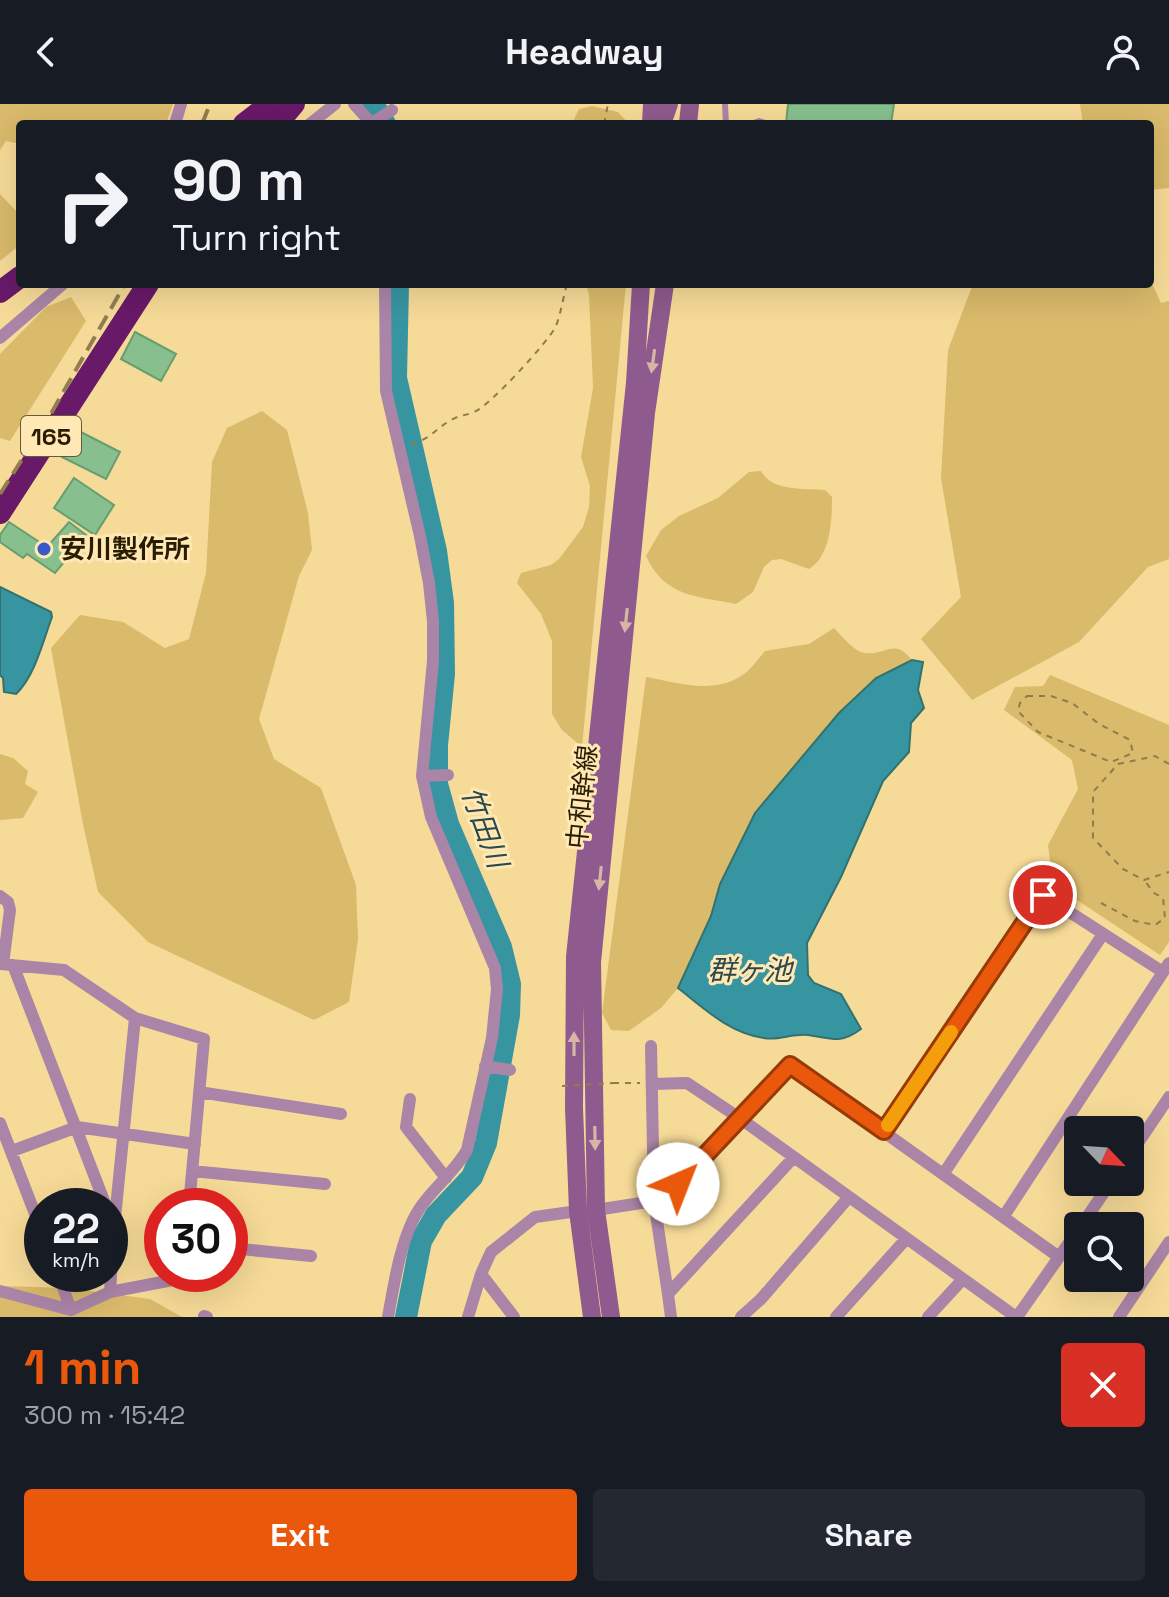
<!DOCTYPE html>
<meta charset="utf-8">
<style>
:root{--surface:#171b24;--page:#242831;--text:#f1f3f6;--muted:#9ea1a6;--accent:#ea580c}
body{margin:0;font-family:"Space Grotesk","Noto Sans JP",sans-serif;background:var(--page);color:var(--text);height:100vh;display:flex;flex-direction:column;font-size:30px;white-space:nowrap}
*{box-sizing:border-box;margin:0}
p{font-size:26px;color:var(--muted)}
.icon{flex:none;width:44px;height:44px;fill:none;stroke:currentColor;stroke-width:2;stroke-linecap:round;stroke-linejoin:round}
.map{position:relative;height:1213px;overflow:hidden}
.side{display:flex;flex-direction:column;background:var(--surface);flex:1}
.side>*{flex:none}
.hud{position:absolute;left:16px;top:16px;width:1138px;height:168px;border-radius:8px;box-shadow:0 8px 32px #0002;background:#171b24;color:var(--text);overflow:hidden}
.needle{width:52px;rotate:115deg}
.controls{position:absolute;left:1064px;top:1012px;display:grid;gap:16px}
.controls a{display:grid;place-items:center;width:80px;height:80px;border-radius:8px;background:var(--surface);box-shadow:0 8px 32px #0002;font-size:40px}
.speed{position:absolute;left:24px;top:1084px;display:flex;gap:16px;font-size:40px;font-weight:700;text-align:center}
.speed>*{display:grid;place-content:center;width:104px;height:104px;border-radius:50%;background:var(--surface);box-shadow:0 8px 32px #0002;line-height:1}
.speed small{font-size:20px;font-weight:400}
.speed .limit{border:12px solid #d22;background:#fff;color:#111}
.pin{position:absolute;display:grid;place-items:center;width:68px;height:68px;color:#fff;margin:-34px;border:4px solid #fff;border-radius:50%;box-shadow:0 2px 8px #0007}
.me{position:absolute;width:88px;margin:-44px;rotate:44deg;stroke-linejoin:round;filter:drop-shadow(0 0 6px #0008)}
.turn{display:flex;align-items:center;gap:28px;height:168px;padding:0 24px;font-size:36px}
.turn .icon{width:104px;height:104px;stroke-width:2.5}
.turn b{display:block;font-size:56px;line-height:68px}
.round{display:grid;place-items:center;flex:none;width:84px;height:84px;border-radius:8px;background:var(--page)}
.overview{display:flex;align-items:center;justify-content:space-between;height:136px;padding:0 24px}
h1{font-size:48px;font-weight:700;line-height:60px;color:var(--accent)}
.primary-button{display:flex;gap:16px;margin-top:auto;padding:16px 24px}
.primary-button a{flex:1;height:92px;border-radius:8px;background:var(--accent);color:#fff;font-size:32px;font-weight:700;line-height:92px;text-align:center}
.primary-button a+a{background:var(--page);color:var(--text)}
header{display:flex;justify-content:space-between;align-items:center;height:104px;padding:0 24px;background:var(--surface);font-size:36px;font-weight:700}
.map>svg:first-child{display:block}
.green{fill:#daba6b}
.water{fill:#3795a1;stroke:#327171;stroke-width:2}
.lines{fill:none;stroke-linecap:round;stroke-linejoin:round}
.river{stroke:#3795a1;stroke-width:22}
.building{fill:#87bf8e;stroke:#679e6f;stroke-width:2}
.path{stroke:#907c4d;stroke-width:2;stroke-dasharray:6 6;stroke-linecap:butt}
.lane{stroke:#aa85a8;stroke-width:6}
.street{stroke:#aa85a8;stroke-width:12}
.secondary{stroke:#8f5a8d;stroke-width:18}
.highway{stroke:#681968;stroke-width:22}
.rail{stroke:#927e4f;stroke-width:4;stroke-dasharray:16 8;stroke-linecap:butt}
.path-bridge{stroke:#907c4d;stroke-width:2;stroke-dasharray:6 6;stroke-linecap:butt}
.highway-bridge{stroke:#681968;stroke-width:22}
.oneway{fill:#d8b6a6}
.route-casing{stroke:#983908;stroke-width:20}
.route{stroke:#ea580c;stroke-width:14}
.slow{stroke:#f59e0b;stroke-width:14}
.poi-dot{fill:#3a58ca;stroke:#ffe8b3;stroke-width:3}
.labels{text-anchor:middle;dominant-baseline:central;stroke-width:6;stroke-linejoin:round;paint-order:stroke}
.shield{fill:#ffe8b3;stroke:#685a37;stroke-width:2}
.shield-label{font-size:24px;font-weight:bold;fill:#281d02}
.poi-label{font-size:26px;font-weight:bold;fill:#281d02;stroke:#ffe8b3;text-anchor:start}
.street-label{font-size:26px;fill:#281d02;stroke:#ffe8b3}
.water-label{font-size:28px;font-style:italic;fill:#2b484d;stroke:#ffe8b3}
</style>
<header><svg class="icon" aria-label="back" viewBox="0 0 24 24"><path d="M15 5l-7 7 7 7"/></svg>Headway<svg class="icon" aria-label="person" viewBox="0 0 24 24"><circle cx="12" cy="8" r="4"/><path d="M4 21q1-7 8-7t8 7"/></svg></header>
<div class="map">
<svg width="1169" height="1213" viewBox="0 0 1169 1213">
<rect width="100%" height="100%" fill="#f6da97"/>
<!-- green -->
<path class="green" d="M 0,0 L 173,0 L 166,20 L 20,20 L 20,40 L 6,37 L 0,46 Z
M 1080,0 L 1169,0 L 1169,84 L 1150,86 L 1150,20 L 1083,20 Z
M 592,2 L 618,8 L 629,20 L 578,20 L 574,15 L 579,5 Z
M 0,90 L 20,111 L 20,141 L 0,157 Z
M 1150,175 L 1161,199 L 1169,197 L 1169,455 L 1148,463 L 1079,538 L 972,596 L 921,535 L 961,493 L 941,374 L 948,246 L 973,180 L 1150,180 Z
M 586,180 L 626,180 L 582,643 L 562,626 L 552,610 L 552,537 L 541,510 L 517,479 L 521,469 L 551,461 L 559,455 L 583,423 L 589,403 L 590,382 L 581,353 L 593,284 L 589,191 Z
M 71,193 L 86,217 L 10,337 L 0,334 L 0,250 L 46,203 Z
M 262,307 L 287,326 L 308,409 L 312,446 L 299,472 L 259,615 L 274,655 L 321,684 L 356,781 L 358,835 L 349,898 L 314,916 L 148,838 L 98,788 L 83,720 L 51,544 L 80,511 L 123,518 L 165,544 L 189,535 L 206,469 L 212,358 L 227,324 Z
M 761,367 C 772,388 804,384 825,386 L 832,393 C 832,415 831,452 809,465 L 781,455 L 772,456 L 764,463 L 753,488 L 736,500 C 696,492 665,493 646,452 L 661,426 L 679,412 L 718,394 L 749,368 Z
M 834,524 C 842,532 853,547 865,549 C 886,552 894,533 912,556 L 876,574 L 839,609 L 755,709 L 720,780 L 711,812 L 678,884 L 661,904 L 629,927 L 611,926 L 602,909 L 646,573 C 678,579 716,591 744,570 C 752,564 759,554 765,547 L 809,540 Z
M 1050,571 L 1169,621 L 1169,838 L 1160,851 L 1053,780 L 1048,741 L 1078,685 L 1072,656 L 1004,606 L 1015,583 L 1043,582 Z
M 0,650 L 13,654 L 28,667 L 25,680 L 38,688 L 23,714 L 0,716 Z
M 0,1182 L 68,1184 L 150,1195 L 182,1213 L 0,1213 Z"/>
<!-- water -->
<path class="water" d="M 0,483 L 51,508 L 52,513 C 43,537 35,572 16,590 L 4,588 L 3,574 L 0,571 Z
M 912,556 L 923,558 L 918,586 L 924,604 L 911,619 L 909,648 L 883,677 L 841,773 L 807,839 L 808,871 L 814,879 L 841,890 L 861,925 C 839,941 832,934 808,931 C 793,929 778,937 764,934 C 729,929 705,905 678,884 L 711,812 L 720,780 L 755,709 L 839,609 L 876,574 Z"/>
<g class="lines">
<!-- river -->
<path class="river" d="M 373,0 L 385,20
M 398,180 L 396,274 L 436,447 L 443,499 L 444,570 L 437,641 L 437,680 L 448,720 L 501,843 L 510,880 L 509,911 L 486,1039 L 472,1073 L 436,1111 L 421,1137 L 406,1213"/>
</g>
<!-- building -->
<path class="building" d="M 788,0 L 894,0 L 891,20 L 786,20 Z
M 135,228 L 176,250 L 161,277 L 121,255 Z
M 75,325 L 120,348 L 106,375 L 62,353 Z
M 74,374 L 114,401 L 95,431 L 54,404 Z
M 9,418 L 47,443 L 69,418 L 86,431 L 76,444 L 79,447 L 72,455 L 69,452 L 55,469 L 27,450 L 23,454 L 0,438 L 0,431 Z"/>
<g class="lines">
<!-- path -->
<path class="path" d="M 604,20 L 608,0
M 411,340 C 430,336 437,323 453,315 C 460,311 469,311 476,307 C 490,301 550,236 556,222 C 561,209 563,194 567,180
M 1027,592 L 1051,592 L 1072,599 L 1099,620 L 1130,636 L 1133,649 L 1111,658 L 1038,628 L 1018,607 L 1020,599 Z
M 1169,660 L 1155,652 L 1118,660 L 1093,688 L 1093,734 L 1123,765 L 1144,776 L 1169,768
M 1101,799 L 1135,817 L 1155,821 L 1165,814 L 1163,794 L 1154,789 L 1145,777
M 613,979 L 640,979"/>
<!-- lane -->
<path class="lane" d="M 725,0 L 726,20
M 752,20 L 759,17 L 768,20"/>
<!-- street -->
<path class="street" d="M 354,0 L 372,20
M 372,19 L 392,6
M 175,20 L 181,0
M 310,20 L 335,0
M 385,180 L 386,287 L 420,432 L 429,479 L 433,517 L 433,557 L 422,672 L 431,713 L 495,864 L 497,885 L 492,934 L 467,1046 C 453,1071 426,1089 413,1116 C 399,1145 394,1181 388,1213
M 0,234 L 63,180
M 422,672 L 448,671
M 0,792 L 8,798 L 10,806 L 3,860
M 0,860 L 64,866 L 135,914 L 204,935 L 189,1102
M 13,861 L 106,1102
M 651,942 L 654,1097 L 668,1190
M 485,962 L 510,966
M 652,980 L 687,979 L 741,1015 L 1016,1213
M 199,988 L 341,1010
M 410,995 L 406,1023 L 446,1074
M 0,1019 L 42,1128
M 884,1027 L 1043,791 L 1163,868
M 12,1047 L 77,1023 L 195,1040
M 1130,1051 L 1169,993
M 192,1067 L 325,1080
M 944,1069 L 1103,830
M 596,1106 L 654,1097 L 678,1080 L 790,961 L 1059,1153
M 1004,1112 L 1169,859
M 1081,1122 L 1111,1078
M 230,1144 L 311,1152
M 58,1170 L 71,1206
M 481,1170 L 514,1213
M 0,1187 L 71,1206 L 110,1188 L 183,1174 L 184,1170
M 110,1188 L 114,1124 L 135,914
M 204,1212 L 207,1213
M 468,1213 L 481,1170 L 491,1148 L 535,1113 L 578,1107
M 671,1213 L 668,1190 L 794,1053
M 741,1213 L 761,1195 L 849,1093
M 836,1213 L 906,1135
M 928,1213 L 963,1175
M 1017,1213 L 1078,1126
M 1119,1213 L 1169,1138"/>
<!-- secondary -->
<path class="secondary" d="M 651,20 L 652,0
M 662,20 L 669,0
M 688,20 L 690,0
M 592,1213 L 578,1107 L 574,1004 L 575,853 L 635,279 L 641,180
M 611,1213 L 596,1106 L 592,858 L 646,309 L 665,180"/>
<!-- highway -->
<path class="highway" d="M 277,20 L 294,0
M 0,188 L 20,173
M 0,409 L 148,180"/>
<!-- rail -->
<path class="rail" d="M 202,20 L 210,0
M 0,390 L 49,313 L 125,180"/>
<!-- path-bridge -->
<path class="path-bridge" d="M 562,982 L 613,979"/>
<!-- highway-bridge -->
<path class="highway-bridge" d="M 244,20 L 270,0"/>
</g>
<!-- one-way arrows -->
<defs><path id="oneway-solid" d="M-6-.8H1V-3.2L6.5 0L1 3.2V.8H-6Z" transform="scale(2)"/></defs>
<g class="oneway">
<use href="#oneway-solid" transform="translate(653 257) rotate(98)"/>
<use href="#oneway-solid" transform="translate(626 516) rotate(96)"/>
<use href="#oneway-solid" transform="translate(600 774) rotate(96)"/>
<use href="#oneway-solid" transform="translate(574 940) rotate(-90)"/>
<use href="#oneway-solid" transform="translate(595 1034) rotate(89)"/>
</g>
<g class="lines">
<defs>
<path id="route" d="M 678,1080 L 790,961 L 884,1027 L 1043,791"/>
</defs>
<!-- route casing -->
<use href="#route" class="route-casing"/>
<!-- route -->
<use href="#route" class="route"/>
<!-- slow -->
<path class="slow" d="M 888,1021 L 951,928"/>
</g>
<!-- markers -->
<circle class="poi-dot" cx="44" cy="445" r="8"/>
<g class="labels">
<!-- shield labels -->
<rect class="shield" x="21" y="312" width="60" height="40" rx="6"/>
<g class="shield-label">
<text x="51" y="332">165</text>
</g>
<!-- poi labels -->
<g class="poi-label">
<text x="60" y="445">安川製作所</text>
</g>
<!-- street labels -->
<g class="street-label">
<text transform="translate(582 693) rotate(-84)">中和幹線</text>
</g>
<!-- water labels -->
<g class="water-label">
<text transform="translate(485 723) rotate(70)">竹田川</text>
<text x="750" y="866">群ヶ池</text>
</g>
</g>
</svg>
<div class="controls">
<a><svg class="needle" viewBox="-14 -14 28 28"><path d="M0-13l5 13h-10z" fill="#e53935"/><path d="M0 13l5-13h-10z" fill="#9ea1a6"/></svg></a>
<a><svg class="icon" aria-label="search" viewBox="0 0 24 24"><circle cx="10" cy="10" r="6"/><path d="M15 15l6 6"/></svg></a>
</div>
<div class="speed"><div>22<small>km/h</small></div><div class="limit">30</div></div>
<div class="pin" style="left:1043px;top:791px;background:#d93025"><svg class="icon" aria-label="arrive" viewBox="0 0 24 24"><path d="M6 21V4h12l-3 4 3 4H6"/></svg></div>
<svg class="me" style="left:678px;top:1080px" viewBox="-20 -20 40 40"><circle r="19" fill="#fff"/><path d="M0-13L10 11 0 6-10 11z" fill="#ea580c"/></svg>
<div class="hud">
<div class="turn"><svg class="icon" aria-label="right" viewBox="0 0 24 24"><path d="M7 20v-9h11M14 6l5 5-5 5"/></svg><div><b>90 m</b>Turn right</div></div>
</div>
</div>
<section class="side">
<div class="overview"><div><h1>1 min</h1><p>300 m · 15:42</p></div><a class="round" style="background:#d93025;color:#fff"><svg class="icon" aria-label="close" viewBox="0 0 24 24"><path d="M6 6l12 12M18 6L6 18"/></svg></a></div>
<div class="primary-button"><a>Exit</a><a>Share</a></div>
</section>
